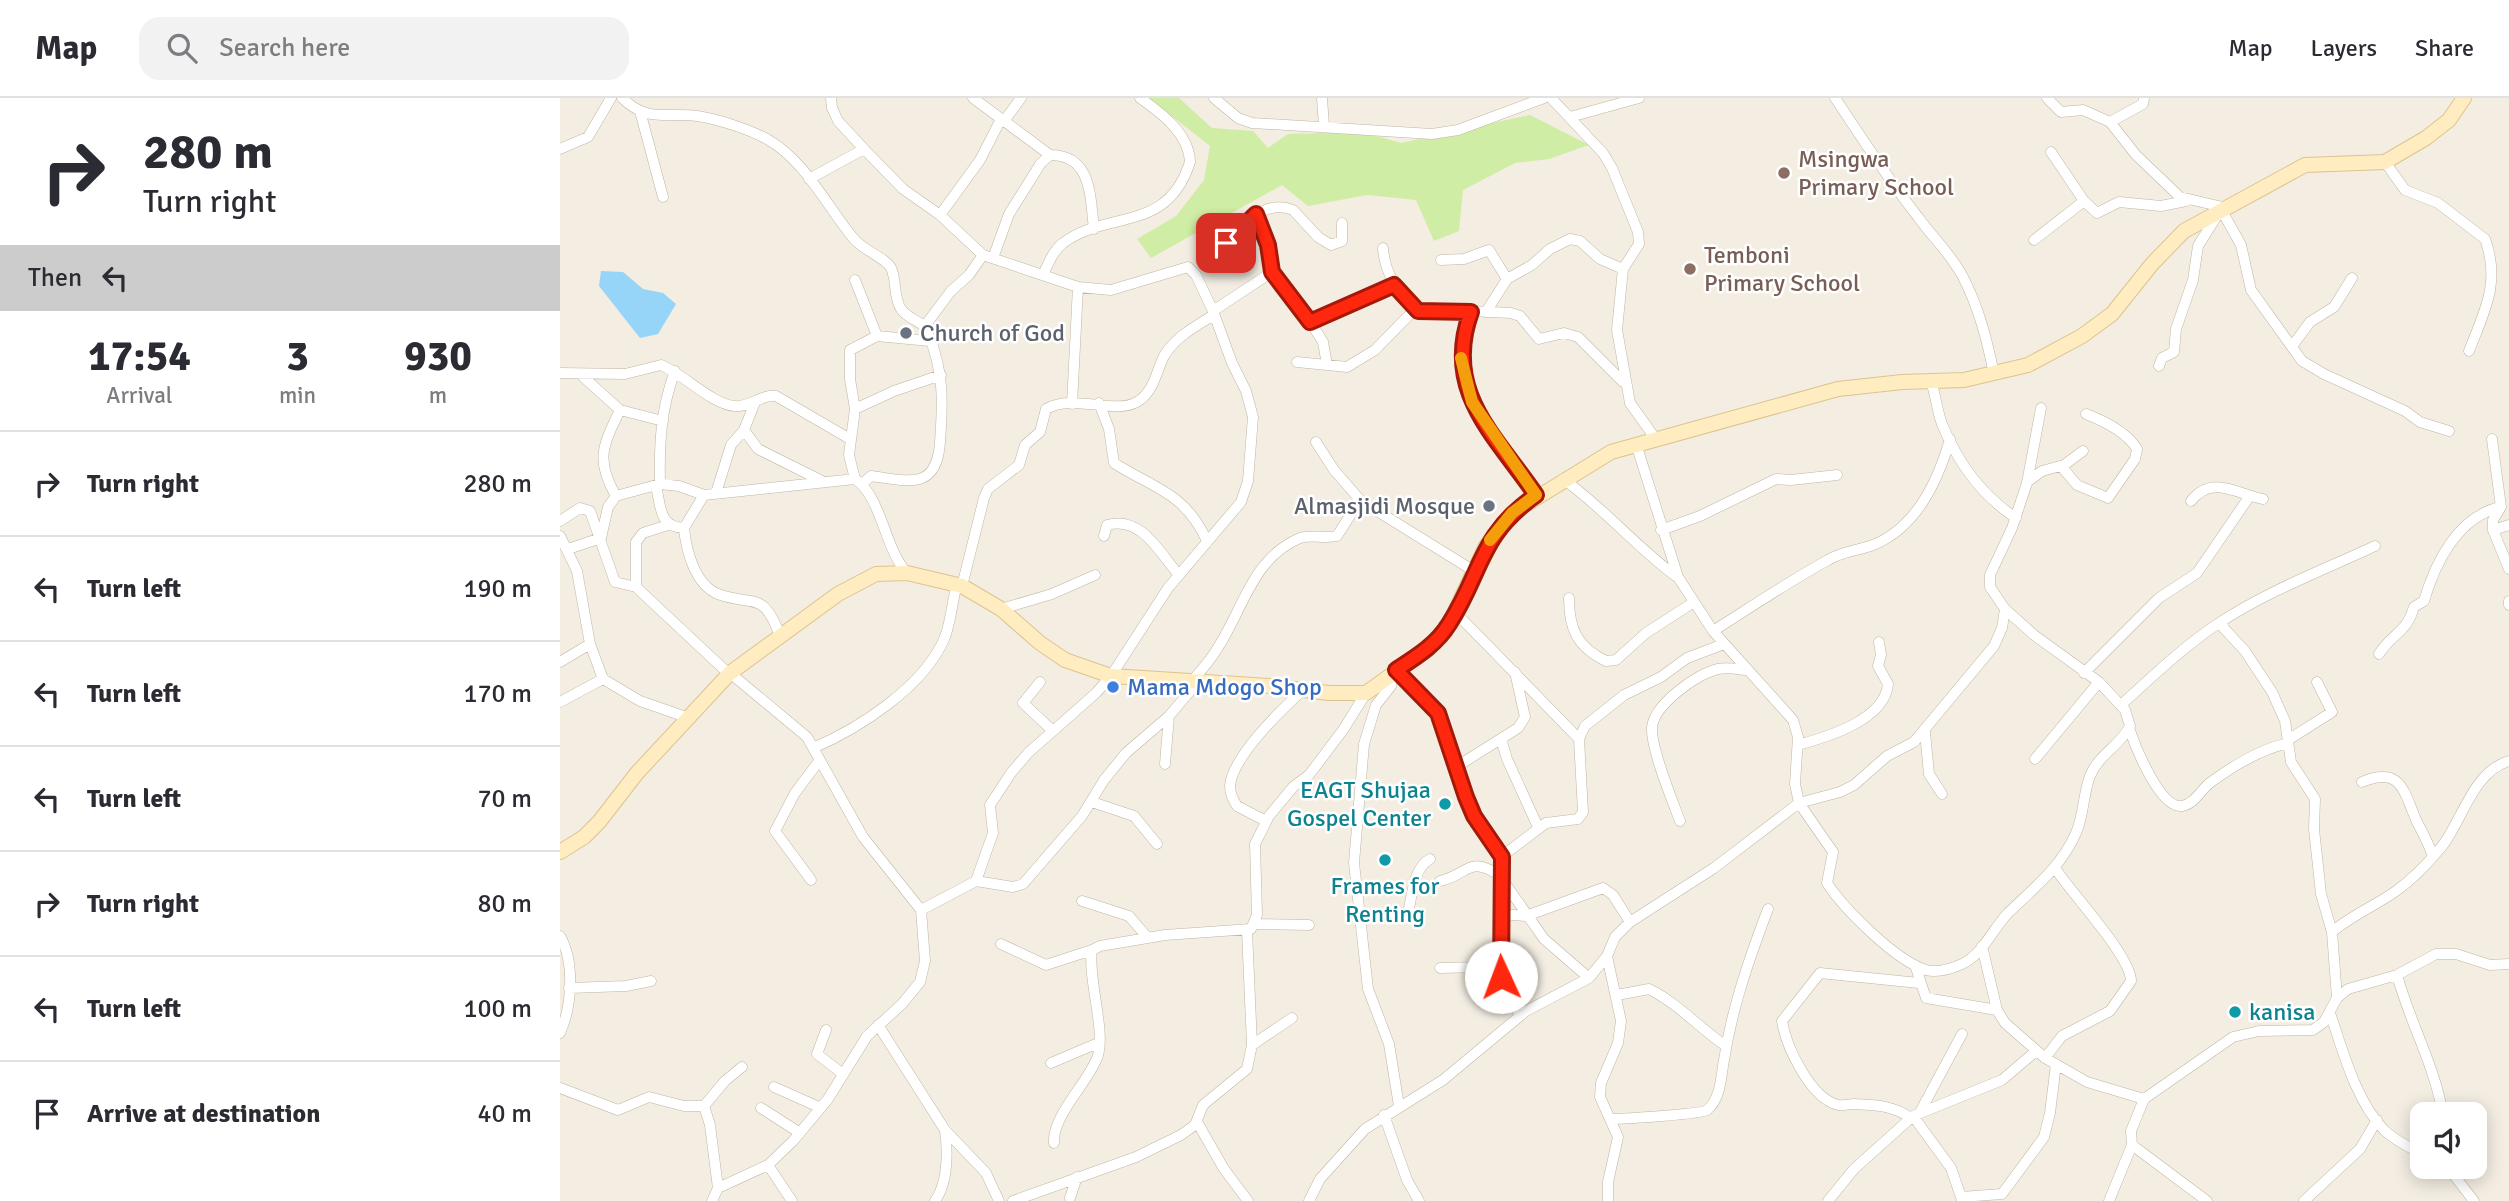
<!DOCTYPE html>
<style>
:root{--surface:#fff;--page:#f2f2f3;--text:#2b2b33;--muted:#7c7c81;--line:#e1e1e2}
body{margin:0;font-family:Signika,sans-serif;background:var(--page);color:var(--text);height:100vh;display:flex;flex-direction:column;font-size:26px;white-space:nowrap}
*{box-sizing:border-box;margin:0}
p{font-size:23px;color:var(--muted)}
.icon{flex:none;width:38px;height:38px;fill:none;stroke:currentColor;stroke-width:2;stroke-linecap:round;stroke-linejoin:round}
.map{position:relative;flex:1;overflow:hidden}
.panel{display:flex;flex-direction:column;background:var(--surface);width:560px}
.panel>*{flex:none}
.hud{background:#fff;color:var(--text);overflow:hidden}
.controls{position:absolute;left:1850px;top:1004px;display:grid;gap:14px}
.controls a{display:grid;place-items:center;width:77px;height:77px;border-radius:14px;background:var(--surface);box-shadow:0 4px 18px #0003;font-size:35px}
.pin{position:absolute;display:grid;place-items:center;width:60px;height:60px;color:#fff;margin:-30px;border-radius:14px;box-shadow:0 4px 10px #0006}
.me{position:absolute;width:77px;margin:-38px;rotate:358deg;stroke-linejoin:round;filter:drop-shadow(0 0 5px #0008)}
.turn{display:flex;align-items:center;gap:24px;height:147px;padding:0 28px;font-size:32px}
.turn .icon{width:91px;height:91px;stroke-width:2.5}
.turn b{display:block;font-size:49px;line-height:60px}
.then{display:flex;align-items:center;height:66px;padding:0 28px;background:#0003;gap:14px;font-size:26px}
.eta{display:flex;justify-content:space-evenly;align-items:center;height:119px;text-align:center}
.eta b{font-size:42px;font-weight:800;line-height:49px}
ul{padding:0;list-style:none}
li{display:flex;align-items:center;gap:21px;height:105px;padding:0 28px;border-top:2px solid var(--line)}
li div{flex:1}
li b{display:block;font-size:26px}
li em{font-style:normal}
header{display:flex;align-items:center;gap:42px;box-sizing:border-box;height:98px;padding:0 35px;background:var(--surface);border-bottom:2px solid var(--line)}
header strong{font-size:33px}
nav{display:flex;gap:38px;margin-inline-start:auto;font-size:24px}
.search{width:490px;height:63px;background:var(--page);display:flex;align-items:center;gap:18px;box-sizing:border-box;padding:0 24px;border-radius:21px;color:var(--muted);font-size:26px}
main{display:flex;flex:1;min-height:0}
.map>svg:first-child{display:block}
.green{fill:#d0eda5}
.water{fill:#96d5f8}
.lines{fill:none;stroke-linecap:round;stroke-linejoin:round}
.street-casing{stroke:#c0b5a4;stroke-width:11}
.secondary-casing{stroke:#dcc48e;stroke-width:16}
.street{stroke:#fff;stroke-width:10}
.secondary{stroke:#ffedc1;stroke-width:14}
.route-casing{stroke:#a61909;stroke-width:18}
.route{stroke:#ff270e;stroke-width:12}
.slow{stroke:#f59e0b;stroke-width:12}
.education-dot{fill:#8d6e63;stroke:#fff;stroke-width:2.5}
.worship-dot{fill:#6b7280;stroke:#fff;stroke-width:2.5}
.shop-dot{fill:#3f7fe0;stroke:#fff;stroke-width:2.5}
.culture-dot{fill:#0f9aa8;stroke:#fff;stroke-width:2.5}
.labels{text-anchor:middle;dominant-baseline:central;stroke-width:5;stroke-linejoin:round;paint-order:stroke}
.education-label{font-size:24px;fill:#785e54;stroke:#fff;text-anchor:start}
.worship-label{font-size:24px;fill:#5b616d;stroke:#fff;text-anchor:start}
.shop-label{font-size:24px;fill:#366cbe;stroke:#fff;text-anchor:start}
.culture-label{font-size:24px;fill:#0d838f;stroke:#fff;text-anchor:end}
</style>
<header>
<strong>Map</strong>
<div class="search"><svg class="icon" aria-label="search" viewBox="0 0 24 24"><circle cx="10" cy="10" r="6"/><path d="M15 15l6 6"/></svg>Search here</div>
<nav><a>Map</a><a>Layers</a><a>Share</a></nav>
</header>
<main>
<section class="panel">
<div class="hud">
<div class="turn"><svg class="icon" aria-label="right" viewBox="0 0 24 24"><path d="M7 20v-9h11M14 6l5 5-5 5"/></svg><div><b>280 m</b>Turn right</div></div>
<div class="then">Then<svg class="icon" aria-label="left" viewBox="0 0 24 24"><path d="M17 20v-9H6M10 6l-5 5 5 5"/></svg></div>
</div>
<div class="eta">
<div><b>17:54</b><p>Arrival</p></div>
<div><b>3</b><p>min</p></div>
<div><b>930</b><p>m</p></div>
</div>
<ul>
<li><svg class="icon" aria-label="right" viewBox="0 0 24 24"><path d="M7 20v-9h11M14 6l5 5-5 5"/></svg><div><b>Turn right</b></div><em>280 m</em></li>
<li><svg class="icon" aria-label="left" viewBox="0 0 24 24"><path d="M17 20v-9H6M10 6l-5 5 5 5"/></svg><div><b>Turn left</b></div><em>190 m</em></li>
<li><svg class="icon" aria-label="left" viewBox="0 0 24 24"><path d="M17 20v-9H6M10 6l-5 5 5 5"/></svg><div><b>Turn left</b></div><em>170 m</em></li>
<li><svg class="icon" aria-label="left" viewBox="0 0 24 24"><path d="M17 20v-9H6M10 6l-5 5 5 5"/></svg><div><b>Turn left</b></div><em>70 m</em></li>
<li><svg class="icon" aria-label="right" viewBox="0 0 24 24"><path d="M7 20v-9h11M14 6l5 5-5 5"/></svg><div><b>Turn right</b></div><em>80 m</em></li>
<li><svg class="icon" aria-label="left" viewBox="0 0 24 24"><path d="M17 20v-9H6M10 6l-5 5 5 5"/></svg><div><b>Turn left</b></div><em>100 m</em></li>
<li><svg class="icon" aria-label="arrive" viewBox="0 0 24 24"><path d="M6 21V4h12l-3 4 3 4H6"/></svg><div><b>Arrive at destination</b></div><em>40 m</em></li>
</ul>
</section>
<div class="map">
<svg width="1949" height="1103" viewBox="0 0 1949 1103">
<rect width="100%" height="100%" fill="#f3ede2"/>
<!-- green -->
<path class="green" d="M 589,0 L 619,0 L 652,30 L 693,33 L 708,50 L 728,36 L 803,34 L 841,45 L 970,17 L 1029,47 L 989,61 L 955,65 L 903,92 L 899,133 L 874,143 L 856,102 L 807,97 L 748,108 L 722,87 L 591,160 L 577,141 L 616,118 L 644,82 L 650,48 Z"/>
<!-- water -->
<path class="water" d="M 41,173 L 63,174 L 83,191 L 103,195 L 116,206 L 98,236 L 80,240 L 39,188 Z"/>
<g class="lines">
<defs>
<path id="street" d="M 62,0 C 88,25 106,14 137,18 C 158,21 188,31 207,41 C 246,63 267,109 294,141 C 303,152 327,161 331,170 C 337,182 333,199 341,211 C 348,222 363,222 368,235 C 384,274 383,304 380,344 C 377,393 348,383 311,378 L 302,386
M 271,0 L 272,10 L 278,23 L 304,51 L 343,91 L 380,117 L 423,157 L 518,189 L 551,192 L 628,169 L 636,177 L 653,213 L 672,265 L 686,293 L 693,319 L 688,383 L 681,404 L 608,490 L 551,578 L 536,595 L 468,655 L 451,675 L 430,707 L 433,735 L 416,783
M 413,0 L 490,57 C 532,57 530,98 534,131
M 654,0 L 678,20 L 692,25 L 872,36 L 898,32 L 984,0
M 762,0 L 764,28
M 991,0 L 1043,55 L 1052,70 L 1078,134 L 1079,146 L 1063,171 L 1057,232 L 1070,305 L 1095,340
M 1275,0 C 1302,40 1328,81 1358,119 C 1373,140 1391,156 1403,179 C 1419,210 1427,242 1434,276
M 1487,0 L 1501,14 L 1523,12 L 1550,24 L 1576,57 L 1620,99 L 1667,110
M 80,13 L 103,99
M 1010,19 L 1079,0
M 444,23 L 461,0
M 1550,24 L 1583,6 L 1584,0
M 0,51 L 28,39 L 51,0
M 1491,54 L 1524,103 L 1537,115 L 1559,104 L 1601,108 L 1626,103
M 1825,64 L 1845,92 L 1878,105 L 1925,141 C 1941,185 1924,214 1909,253
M 249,81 L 304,51
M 1662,113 L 1681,147 L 1691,192 L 1742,263 L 1764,276 L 1845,313 L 1860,324 L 1889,333
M 697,116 L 708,147 L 712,174 L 739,206 L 763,244 L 767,267
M 380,117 L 420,62 L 441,21
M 1474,142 L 1524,103
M 823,150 C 825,179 839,193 858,213
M 651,153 C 677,139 699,98 733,112 L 758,139 L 771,147 L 782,143 L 782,125
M 433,160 L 449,116 L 481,65 L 490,57
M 881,162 L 904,161 L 929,152 L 947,181
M 483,177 C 488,166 493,153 503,145 C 549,111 607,136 630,64 C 629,35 601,15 580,0
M 295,182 L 317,238 L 370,243
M 653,213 L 712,174
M 911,214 C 882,293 935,337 976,397
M 926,214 L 947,181 L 972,167 L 990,151 L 1010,141 L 1020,143 L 1040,161 L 1063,171
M 750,224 L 834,187
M 364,229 L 391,193 L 409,177 L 423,157
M 1733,247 L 1750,224 L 1774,209 L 1792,180
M 737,264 L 787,269 L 815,252 L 851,215 L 870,211 L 951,215 L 960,218 L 979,241 L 1004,235 L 1018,239 L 1063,284
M 1599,268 L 1602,260 L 1614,254 L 1616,231 L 1633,182 L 1638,148 L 1658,116
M 0,275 L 65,276 L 101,267 C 123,276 152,306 174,308 C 190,310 201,296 216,298 L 290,341
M 20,276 L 60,312 L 103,323
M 1371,284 C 1376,297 1377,313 1382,326 C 1398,365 1421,397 1456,420
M 539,305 L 549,331 L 554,365 C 593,390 624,394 646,441
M 512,306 L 518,189
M 295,311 L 290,281 L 290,252 L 317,238
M 184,332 L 198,351 L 262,383
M 1932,341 L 1941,409 L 1933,422 L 1933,432 L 1949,471
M 756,344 L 774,372 L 801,403 L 914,473
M 1076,346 L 1118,479 L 1153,533 L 1233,622 L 1238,639 L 1235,686 L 1239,705 L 1273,754 L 1267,785 C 1284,811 1336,863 1366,872 C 1377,875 1391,871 1402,866 C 1422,857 1433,831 1448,815 C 1474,790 1501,769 1516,735 C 1524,717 1523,696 1530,678 C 1538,657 1561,647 1570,628 L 1565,612 L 1539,584 L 1474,537 L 1445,511 L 1430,489 L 1430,477 L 1452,430 L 1467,385 L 1481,310
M 1501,368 L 1517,387 L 1548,400 L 1575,361 L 1577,351 C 1567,334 1544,323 1526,316
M 295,381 L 289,357 L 295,311 L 334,293 L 381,277
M 1003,381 C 1044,410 1076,449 1117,479
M 1467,384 L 1482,373 L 1504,367 L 1523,353
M 100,386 C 99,346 101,310 115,273
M 96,388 C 101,409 99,429 124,430
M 156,395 L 171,347 L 184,332 L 195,304
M 56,398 C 35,362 43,347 60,312
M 1631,403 C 1652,376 1677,396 1703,401
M 0,423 L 20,410 L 30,413 L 55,484 L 76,489
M 108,427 L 83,435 L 76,444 L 76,489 L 169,576
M 1101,432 L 1140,418 L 1216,381 L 1231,382 L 1277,377
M 1933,432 L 1949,427
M 0,438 L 17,473 L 30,546 L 43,581 L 80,603 L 129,620
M 544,438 L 547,427 C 582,417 600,456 619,477
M 8,451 L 41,440 L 48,409 L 56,398 L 100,386 L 119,388 L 144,397
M 402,488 L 424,400 L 428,391 L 459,367 L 465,347 L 480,334 L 486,311 C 513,295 554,317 577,304 C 594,294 596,274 604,258 C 615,239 636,228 654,217
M 1009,500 C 1009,531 1017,549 1046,563 L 1056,562 L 1086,535 L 1134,504
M 1949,503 L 1949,507
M 441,511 L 492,496 L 535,477
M 895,514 L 1019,641
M 1659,525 L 1685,553 L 1712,594 L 1725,623 L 1731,664 L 1755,701 L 1754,731 L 1761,796 L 1772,834 L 1777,900
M 1153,533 C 1191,509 1228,484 1268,462 C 1283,453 1297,453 1313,447 C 1356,430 1378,383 1390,341
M 220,538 C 203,491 193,509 158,496 C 135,487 126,452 124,430 L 144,397 L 295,381 C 322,399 324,450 347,475
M 1819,556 C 1833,534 1846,536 1854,509 L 1864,503 C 1875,465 1898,418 1941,409
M 0,564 L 30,546
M 836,572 L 879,615 L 906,699 L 914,718 L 941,759
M 170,575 L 247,639 L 303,739 L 361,812 L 416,783 L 453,789 L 463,786 L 522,718 L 544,682 L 566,655 L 609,618 L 637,585
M 1524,575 L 1599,500 L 1637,475 L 1689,399
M 833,576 L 831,588 L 816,607 L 804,646 L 794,765 L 808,891 L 829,946 L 839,1008
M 480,584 L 463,605 L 493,633
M 630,585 C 640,574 650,563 657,551 C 683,512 692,460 740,440 C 752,436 765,441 777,438 L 800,402
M 0,604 L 43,581
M 1561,607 C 1592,579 1622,550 1656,527 C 1705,494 1761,473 1815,448
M 1569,630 C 1575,648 1600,711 1622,708 C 1635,706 1641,691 1651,684 C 1673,668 1701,651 1728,645
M 1365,634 L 1369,676 L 1382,696
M 941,641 L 947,661 L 978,729
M 1728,642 L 1772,614 L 1757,584
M 1238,647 C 1267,639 1325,622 1328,586 L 1318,568 L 1321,557 L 1319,544
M 253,650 C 300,630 365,588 385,539 C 391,523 392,504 397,486
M 1475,661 L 1539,584
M 605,666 L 609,618
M 896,669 L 958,630 L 965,619 L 955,574
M 1802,684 C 1842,667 1844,695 1857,724 C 1863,735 1869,746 1873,759
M 532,704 L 574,718 L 597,746
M 706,723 L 677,708 C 673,702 670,696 670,688 C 672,659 722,611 743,592
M 1120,723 C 1112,702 1091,651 1092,630 C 1093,607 1138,575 1158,571 C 1167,569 1177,571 1185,572
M 942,781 L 984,841 L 1029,880
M 251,782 L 215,733 L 235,695 L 259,663
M 880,783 C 910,776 908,756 942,779
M 522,803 L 569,818 L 588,840
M 941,816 L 966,818 L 1043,790 L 1053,797 L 1070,824
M 801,817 L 848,815 C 852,799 853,770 870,761
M 695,826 L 749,827
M 1772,834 C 1792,817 1815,808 1836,793 C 1853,781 1870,763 1883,747 C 1903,720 1914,673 1949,663
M 0,838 C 15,864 12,908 0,935
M 441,846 L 486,867 L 532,852
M 1422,848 L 1437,912 L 1445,925 L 1485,960 L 1527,984 L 1584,1001
M 1047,858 L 1061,923 L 1058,945 L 1041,985 L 1040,999 L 1058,1039 L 1048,1084 L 1048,1103
M 1355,867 L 1366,900 L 1437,912
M 880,870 L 921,869 L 941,865
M 1837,877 C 1850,925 1875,968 1883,1017
M 9,890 L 66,888 L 91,883
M 1057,897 L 1089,891 C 1119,906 1139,930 1166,948
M 1770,915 C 1783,953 1796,1004 1825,1033 C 1836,1043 1849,1049 1862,1056
M 960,918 L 941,879 L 941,759 L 986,725 L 1018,721 L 1023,714 L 1019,641 L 1025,628 L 1064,597 L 1101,579 L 1127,560 L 1164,546
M 318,927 L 385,1032 L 426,1075 L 439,1103
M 266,932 L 257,956 L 283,976
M 692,947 L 732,920
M 1485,960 L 1502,938 L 1550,913 L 1571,883 C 1571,858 1511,795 1495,770
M 491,965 L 538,945
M 214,989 L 261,1010
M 0,990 L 58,1012 L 89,999 L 124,1008 L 144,1008 L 165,983 L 182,969
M 144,1008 L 150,1027 L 158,1090
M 201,1010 L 240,1035
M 1360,1014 L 1402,936
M 824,1017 L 847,1082 L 859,1103
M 1353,1018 L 1391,1070 L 1402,1102
M 1351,1020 C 1332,1007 1316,1007 1294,1006 C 1289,1006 1282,1008 1278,1007 C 1250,1000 1226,948 1222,923 L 1260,875 L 1359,885
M 1051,1021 C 1063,1021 1142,1016 1147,1012 C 1161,1001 1161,978 1164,962 C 1172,910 1189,861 1208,811
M 637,1024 L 664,1071 L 688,1103
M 494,1045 C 492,1018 527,986 537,960 C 547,936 527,879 532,852 L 540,848 L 605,837 L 691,831 L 697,817 L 695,746 L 709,718 L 733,689 L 749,677 L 783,632 L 806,595
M 208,1067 L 232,1103
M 1883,1069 L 1893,1076 L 1914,1103
M 1401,1099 L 1442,1096 L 1484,1039 L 1490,1015 L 1496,966
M 510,1100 L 517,1079
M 152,1103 L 158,1090 L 208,1067 L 233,1043 L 268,1001 L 307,938 L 342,906 L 360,884 L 365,863 L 361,812
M 375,1103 C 388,1085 388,1054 385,1032
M 453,1103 L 576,1059 L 621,1037 L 635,1027 L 643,1007 L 687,971 L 692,947 L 687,833
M 749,1103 L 760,1081 L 805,1031 L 883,982 L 966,913 L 1029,880 L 1047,858 L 1055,839 L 1070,824 L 1154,770 L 1239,705 L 1280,694 L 1294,687 L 1327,658 L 1354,644 L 1434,548 L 1442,530 L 1445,511
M 1268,1103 L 1294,1071 L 1353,1018 L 1442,982 L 1476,953
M 1549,1103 L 1572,1047
M 1647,1103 L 1572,1047 L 1571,1033 L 1584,1001 L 1673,939 L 1699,933 L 1753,932 L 1764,924 L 1777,900 L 1788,891 L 1837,877 L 1876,856 L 1896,856 L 1930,867 L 1949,866
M 1744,1103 L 1800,1051 L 1817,1022"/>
<path id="secondary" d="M 0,754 L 24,739 L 39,724 L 77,675 L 170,575 L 278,496 L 316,476 L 347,475 L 402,488 L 441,511 L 480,545 L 505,562 L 551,578 L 709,588 L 769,595 L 806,595 L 869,550 L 889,526 L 926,448 L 952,415 L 1051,354 L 1278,291 L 1342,284 L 1404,282 L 1468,267 L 1522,238 L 1552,216 L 1592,166 L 1624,133 L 1745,67 L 1825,64 L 1866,40 L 1889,22 L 1904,0"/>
</defs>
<!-- street casing -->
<use href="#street" class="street-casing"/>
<!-- secondary casing -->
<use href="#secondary" class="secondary-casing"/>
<!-- street -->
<use href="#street" class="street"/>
<!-- secondary -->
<use href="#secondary" class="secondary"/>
</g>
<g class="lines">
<defs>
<path id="route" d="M 666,145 L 696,116 L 708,147 L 712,174 L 750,224 L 834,187 L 858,213 L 911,214 C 882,293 935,337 976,397 C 918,438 923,473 889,526 C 876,547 856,559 836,572 L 878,615 L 906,699 L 914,718 L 942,759 L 941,879"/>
</defs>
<!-- route casing -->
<use href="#route" class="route-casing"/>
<!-- route -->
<use href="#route" class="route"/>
<!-- slow -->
<path class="slow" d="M 901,260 L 912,304 L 976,397 L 952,415 L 930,442"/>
</g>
<!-- markers -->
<g class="education-dot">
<circle cx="1224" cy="75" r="7"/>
<circle cx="1130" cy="171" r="7"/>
</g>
<g class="worship-dot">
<circle cx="346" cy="235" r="7"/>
<circle cx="929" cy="408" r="7"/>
</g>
<circle class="shop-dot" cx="553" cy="589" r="7"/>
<g class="culture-dot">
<circle cx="885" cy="706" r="7"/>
<circle cx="825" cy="762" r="7"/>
<circle cx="1675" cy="914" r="7"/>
</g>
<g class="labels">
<!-- education labels -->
<g class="education-label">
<text x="1238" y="61">Msingwa<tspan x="1238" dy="28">Primary School</tspan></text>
<text x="1144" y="157">Temboni<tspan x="1144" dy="28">Primary School</tspan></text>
</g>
<!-- worship labels -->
<g class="worship-label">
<text x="360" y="235">Church of God</text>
<text x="915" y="408" text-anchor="end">Almasjidi Mosque</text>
</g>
<!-- shop labels -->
<g class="shop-label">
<text x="567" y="589">Mama Mdogo Shop</text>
</g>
<!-- culture labels -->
<g class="culture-label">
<text x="871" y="692">EAGT Shujaa<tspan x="871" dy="28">Gospel Center</tspan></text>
<text x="825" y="788" text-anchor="middle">Frames for<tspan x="825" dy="28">Renting</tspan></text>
<text x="1689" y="914" text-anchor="start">kanisa</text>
</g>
</g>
</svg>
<div class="controls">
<a><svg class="icon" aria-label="sound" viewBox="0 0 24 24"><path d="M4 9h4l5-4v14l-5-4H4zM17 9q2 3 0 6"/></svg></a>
</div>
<div class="pin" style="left:666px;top:145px;background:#d93025"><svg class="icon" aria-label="arrive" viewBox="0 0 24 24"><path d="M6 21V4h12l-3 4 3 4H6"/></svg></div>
<svg class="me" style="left:941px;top:879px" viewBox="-20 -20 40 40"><circle r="19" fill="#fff"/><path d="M0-13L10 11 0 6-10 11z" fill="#ff270e"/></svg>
</div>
</main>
